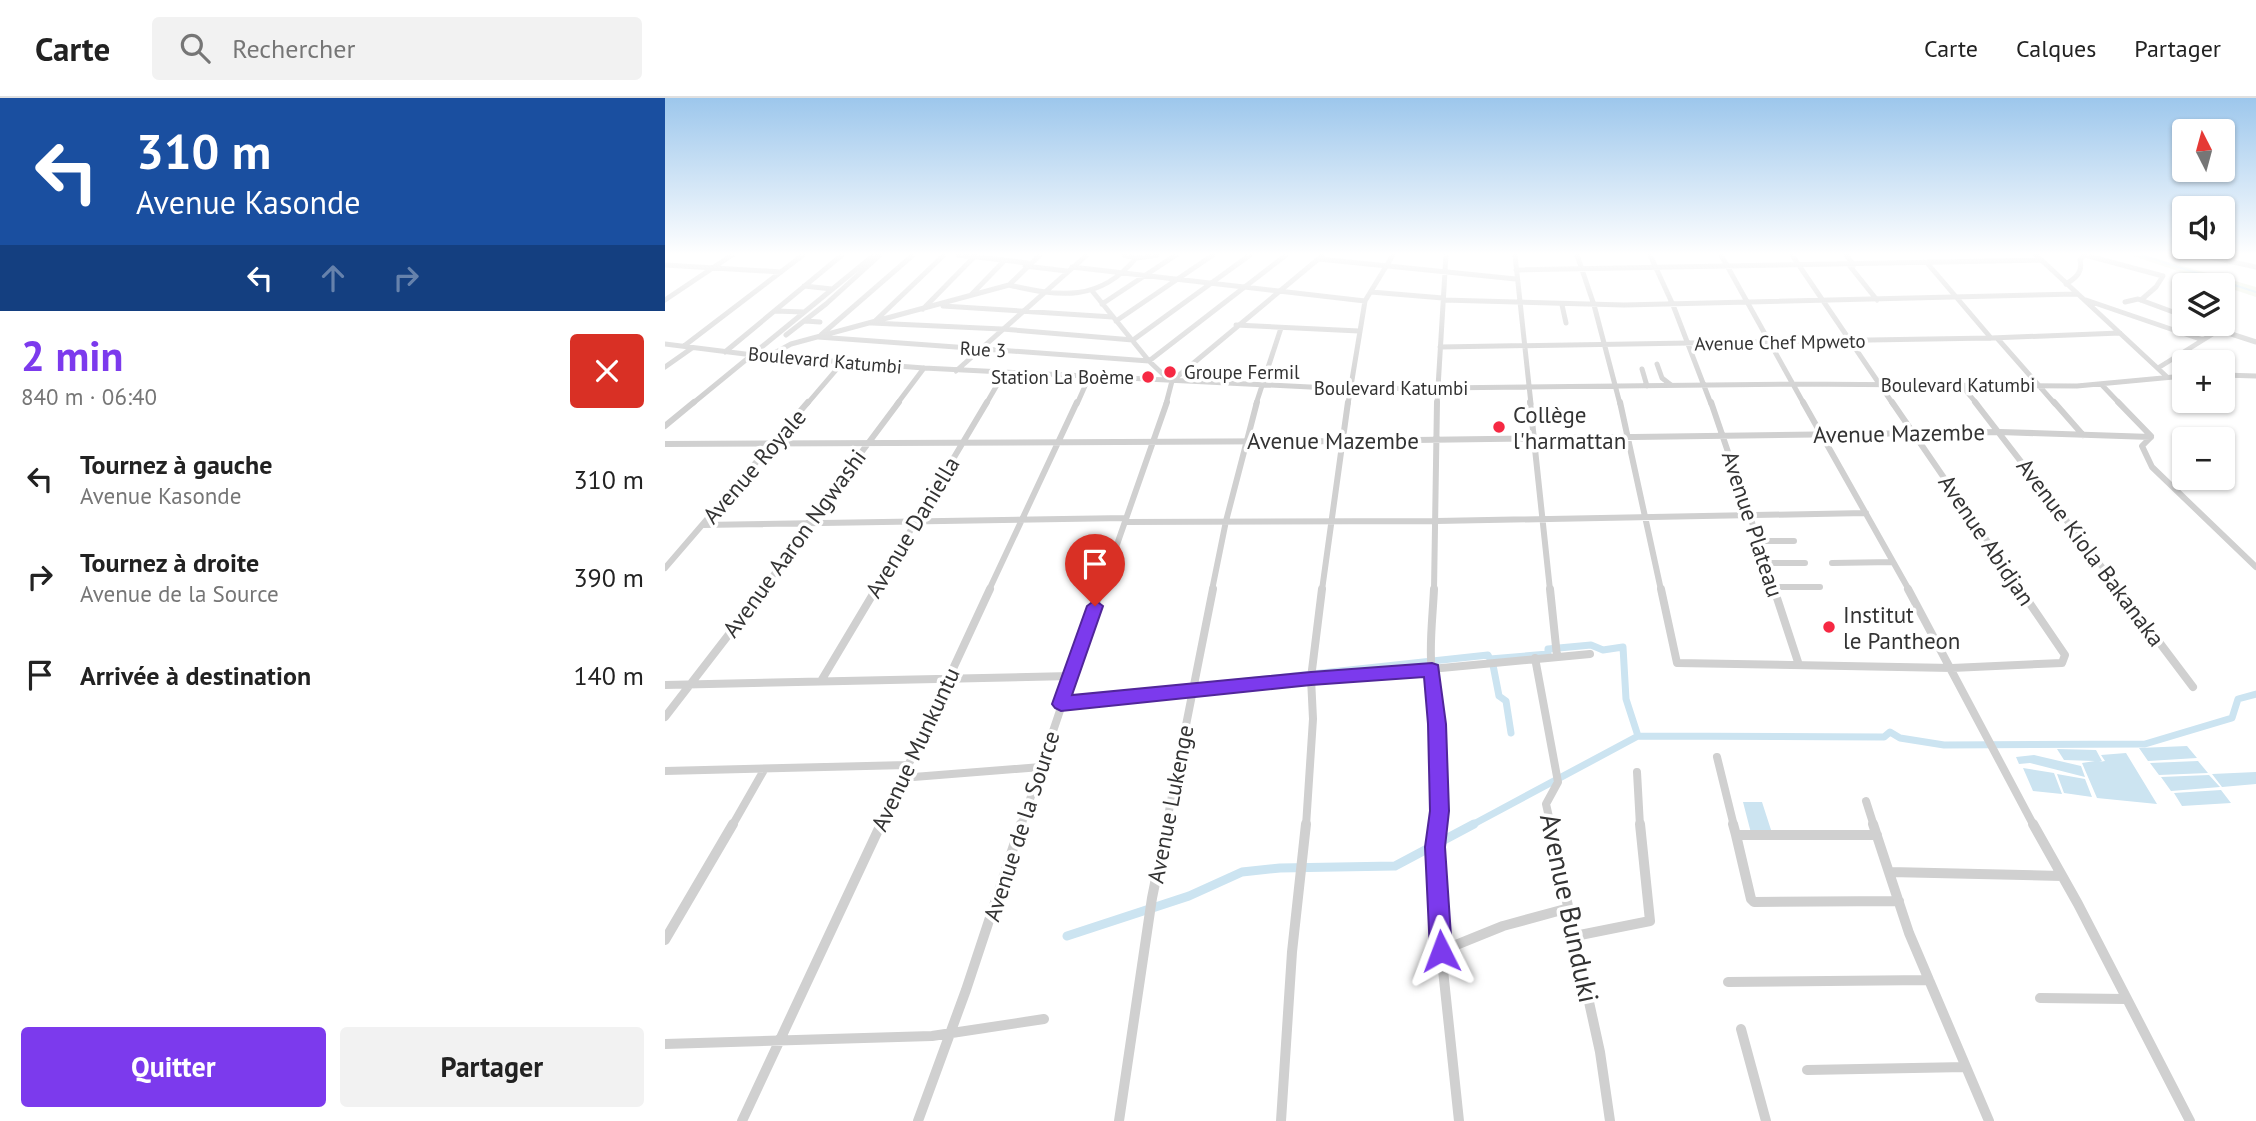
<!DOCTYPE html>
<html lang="fr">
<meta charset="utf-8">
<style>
:root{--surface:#fff;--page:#f2f2f2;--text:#222;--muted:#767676;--line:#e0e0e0;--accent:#7c3aed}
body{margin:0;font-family:"PT Sans",sans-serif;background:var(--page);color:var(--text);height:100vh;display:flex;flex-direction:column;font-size:26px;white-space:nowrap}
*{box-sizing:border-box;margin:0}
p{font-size:23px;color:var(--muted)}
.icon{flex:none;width:38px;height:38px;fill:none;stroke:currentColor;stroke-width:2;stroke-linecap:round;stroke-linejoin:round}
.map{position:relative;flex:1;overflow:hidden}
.panel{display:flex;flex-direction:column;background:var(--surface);width:665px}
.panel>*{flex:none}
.top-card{background:#1a4fa0;color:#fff;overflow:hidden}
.needle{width:46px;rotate:354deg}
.buttons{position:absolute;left:1507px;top:21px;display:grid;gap:14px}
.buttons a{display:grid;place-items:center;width:63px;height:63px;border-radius:7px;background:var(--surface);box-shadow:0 2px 5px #0004;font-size:35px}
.pin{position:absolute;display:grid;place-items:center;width:60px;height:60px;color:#fff;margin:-72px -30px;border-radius:50% 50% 50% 0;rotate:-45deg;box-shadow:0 0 7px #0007}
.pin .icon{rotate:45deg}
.me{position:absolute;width:77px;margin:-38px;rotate:357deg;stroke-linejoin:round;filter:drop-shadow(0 0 5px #0008)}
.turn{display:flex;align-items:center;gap:24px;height:147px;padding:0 21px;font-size:32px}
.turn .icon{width:91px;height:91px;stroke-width:2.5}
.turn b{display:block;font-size:49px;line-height:60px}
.lanes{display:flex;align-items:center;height:66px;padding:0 21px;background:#0003;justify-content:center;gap:35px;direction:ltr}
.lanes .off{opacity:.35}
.round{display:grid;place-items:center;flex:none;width:74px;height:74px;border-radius:7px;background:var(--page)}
.head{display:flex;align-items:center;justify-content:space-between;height:119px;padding:0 21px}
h1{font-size:42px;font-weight:800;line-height:52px;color:var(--accent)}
.cta{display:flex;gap:14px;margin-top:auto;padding:14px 21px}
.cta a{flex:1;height:80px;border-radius:7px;background:var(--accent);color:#fff;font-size:28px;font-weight:800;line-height:80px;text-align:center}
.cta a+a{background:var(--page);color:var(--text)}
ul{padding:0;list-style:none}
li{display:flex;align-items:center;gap:21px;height:98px;padding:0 21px}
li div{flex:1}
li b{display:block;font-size:26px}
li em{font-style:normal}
header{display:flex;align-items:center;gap:42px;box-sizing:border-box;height:98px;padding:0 35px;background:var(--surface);border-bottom:2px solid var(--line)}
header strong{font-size:33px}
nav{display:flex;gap:38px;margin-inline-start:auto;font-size:24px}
.search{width:490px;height:63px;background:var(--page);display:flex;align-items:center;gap:18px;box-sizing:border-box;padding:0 24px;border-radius:7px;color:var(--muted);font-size:26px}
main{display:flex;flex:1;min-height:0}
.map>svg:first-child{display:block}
.green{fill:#eaf0e1}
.water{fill:#cce4f1}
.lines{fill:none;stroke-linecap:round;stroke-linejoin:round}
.stream{stroke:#cce4f1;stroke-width:2}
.canal-far1{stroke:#cce4f1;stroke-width:7}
.canal{stroke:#cce4f1;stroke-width:9}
.minor-far3{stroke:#d0d0d0;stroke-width:5}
.minor-far2{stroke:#d0d0d0;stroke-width:6}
.minor-far1{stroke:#d0d0d0;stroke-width:8}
.minor{stroke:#d0d0d0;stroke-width:10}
.route{fill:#7c3aed;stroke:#51269a;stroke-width:2}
.poi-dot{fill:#f62943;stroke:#fff;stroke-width:2.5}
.labels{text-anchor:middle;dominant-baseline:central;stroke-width:7;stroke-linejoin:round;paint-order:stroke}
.far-street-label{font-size:19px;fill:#333;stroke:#fff}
.far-poi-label{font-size:19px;fill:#333;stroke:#fff;text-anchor:start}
.poi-label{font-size:23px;fill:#333;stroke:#fff;text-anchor:start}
.street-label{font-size:23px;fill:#333;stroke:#fff}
.near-street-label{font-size:28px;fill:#333;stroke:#fff}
</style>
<header>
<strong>Carte</strong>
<div class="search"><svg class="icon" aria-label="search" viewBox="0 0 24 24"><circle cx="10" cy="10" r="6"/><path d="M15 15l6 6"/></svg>Rechercher</div>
<nav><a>Carte</a><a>Calques</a><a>Partager</a></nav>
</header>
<main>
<section class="panel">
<div class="top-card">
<div class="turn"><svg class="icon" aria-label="left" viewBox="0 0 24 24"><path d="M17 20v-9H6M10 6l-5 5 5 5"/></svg><div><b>310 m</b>Avenue Kasonde</div></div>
<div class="lanes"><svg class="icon" aria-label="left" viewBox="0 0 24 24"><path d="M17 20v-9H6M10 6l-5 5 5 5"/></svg><svg class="icon off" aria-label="ahead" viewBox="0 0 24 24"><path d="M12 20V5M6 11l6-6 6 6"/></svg><svg class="icon off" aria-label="right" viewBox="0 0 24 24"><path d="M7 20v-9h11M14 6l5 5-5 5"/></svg></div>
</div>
<div class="head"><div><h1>2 min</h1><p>840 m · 06:40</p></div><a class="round" style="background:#d93025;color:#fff"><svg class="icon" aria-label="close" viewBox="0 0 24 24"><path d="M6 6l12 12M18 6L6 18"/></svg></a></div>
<ul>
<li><svg class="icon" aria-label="left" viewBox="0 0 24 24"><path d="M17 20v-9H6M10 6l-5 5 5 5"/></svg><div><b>Tournez à gauche</b><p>Avenue Kasonde</p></div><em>310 m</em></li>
<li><svg class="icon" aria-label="right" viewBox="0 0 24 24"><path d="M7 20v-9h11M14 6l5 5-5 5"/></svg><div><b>Tournez à droite</b><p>Avenue de la Source</p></div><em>390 m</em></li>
<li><svg class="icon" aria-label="arrive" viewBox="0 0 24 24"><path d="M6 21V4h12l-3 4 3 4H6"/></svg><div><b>Arrivée à destination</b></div><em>140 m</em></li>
</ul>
<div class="cta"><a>Quitter</a><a>Partager</a></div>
</section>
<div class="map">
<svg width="1591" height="1023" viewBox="0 0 1591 1023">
<rect width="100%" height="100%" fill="#fff"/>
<!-- green -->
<path class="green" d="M 1465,157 L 1479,157 L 1591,189 L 1591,199 Z"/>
<!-- water -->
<path class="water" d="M 1522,648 L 1532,660 L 1483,663 L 1474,650 Z
M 1392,651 L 1431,652 L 1437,663 L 1434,664 L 1440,663 L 1436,657 L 1461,655 L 1492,706 L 1432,700 L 1417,665 L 1430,663 L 1399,662 Z
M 1369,657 L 1416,668 L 1420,679 L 1365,665 L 1354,666 L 1351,659 Z
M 1533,663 L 1543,675 L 1494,677 L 1485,665 Z
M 1358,670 L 1389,675 L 1397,696 L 1368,693 Z
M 1591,674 L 1591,686 L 1557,689 L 1547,676 Z
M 1392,676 L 1420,681 L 1427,699 L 1399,695 Z
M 1544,677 L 1555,689 L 1506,693 L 1496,679 Z
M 1556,692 L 1566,705 L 1517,708 L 1509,695 Z
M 1078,704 L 1097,704 L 1107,735 L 1086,735 Z"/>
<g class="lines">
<!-- stream -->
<path class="stream" d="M 1476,157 L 1591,194"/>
<!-- canal-far1 -->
<path class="canal-far1" d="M 827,562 L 834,598 L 841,603 L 846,635
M 443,598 L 823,557 L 825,561 L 883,556 L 883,551 L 926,547 L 938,552 L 958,549 L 961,601 L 973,638
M 805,728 L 973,638 L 1219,639 L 1225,634 L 1235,640 L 1279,647 L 1480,646 L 1567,620 L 1573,601 L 1591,596"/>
<!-- canal -->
<path class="canal" d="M 402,838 L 524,798 L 577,774 L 615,770 L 730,768 L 809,726"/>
<!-- minor-far3 -->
<path class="minor-far3" d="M 293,157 L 363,165
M 375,157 L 344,187 C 395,199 435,204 471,160 L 459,157
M 850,157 L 866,306
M 912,157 L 929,207 L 955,306
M 985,157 L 1008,207 L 1046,306
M 1056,157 L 1139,306
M 1127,157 L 1228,306
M 1181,157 L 1189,167
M 1371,157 L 1501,278
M 1420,157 L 1498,178 L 1491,189 L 1476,202
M 1536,157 L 1591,169
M 471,160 L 492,157
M 654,161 L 851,181
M 1263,166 L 1326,240
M 0,167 L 116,174
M 1184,167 L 1212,202
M 360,168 L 402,173
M 407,169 L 700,203
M 851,172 L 1376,162
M 1401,186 C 1411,180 1418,174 1415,162 L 1419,157
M 139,188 L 167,191
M 428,194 L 484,263 L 503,281
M 706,194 L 778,200
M 306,197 L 339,163
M 0,202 L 67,157
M 778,202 L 959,207 L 1412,196
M 1421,202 L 1538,242
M 1460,204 L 1473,201 L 1519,218
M 437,206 L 511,157
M 897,207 L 901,225
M 278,208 L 448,219
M 258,211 L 311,157
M 110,213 L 139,214
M 140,223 L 155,224
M 451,223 L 548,157
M 207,225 L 337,231 L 468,242 L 585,157
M 208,225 L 279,157
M 1541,226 L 1557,232
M 571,227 L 694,233
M 121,237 L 161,206 L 215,157
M 156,237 L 248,157
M 153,239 L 484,263 L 621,157
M 1332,240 L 1390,306
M 0,246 L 88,257 L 259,270 L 685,291 L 1128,286 L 1412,288 L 1519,278
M 19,248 L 138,157
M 775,249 L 1326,240 L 1455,235
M 60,254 L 177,157
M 104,258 L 126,246 L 344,187
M 992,266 L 997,280 L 1006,287
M 0,269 L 27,250
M 1493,270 L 1554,232 L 1591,244
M 977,271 L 982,288
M 291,273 L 422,157
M 1558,277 L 1591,278
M 507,283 L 657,158
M 1436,286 L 1455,306
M 1297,288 L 1312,306
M 27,306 L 209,157
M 142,306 L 177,265
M 232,306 L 259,270
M 321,306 L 339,275
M 412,306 L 424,279
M 501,306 L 507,283
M 591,306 L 616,230
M 683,306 L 700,203 L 728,157
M 772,306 L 781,157"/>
<!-- minor-far2 -->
<path class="minor-far2" d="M 865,304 L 885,492
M 955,304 L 996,492
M 1046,304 L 1110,492
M 1138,304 L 1244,492
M 1227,304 L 1356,492
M 1310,304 L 1455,492
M 1389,304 L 1418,337
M 1453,304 L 1486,338
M 0,328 L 29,304
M 1486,339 L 1477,348 L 1487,369 L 1591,469
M 0,346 L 676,343 L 1335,334 L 1486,339
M 460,424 L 772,423 L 1201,415
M 38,427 L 461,420
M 1094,443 L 1129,443
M 1101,465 L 1140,465
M 1167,465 L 1228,464
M 0,470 L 143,304
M 1109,489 L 1155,489
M 98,492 L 142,427 L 234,304
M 210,492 L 322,304
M 324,492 L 412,304
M 436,492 L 502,304
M 547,492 L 561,423 L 592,304
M 657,492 L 683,304
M 769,492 L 772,304"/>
<!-- minor-far1 -->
<path class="minor-far1" d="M 769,491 C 768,514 765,538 766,561 C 767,616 781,672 773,728
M 885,491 L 892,558
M 996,491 L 1012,565 L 1287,570 L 1397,565 L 1400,557 L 1355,491
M 1109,491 L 1134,567
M 1243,491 L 1369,728
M 1454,491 L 1528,589
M 870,560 L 893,684 L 881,706 L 886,728
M 156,583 L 211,491
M 0,587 L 406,578
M 396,606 L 925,556
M 0,619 L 99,491
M 1052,659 L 1069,728
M 0,673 L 242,667
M 972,674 L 975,728
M 236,680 L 376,669
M 1201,703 L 1209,728
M 67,728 L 99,672
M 215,728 L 325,491
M 356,728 L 436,491
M 501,728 L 548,491
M 641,728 L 648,621 L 646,580 L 657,491"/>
<!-- minor -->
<path class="minor" d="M 773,726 L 770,749 L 776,853 L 794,1023
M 885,726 L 935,954 L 945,1023
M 1068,726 L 1071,737
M 1208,726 L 1244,835 L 1324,1023
M 1368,726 L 1413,806 L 1525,1023
M 1212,737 L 1071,737 L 1086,801 L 1089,804 L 1234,803
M 1225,774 L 1397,778
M 910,838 L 985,823 L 975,726
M 0,842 L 68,726
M 776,853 L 838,828 L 904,810
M 1063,884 L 1264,882
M 1375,900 L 1461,901
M 1076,931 L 1101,1023
M 0,946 L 267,938 L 379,921
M 1142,972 L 1301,969
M 77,1023 L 216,726
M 253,1023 L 301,892 L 356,726
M 454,1023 L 487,800 L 502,726
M 616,1023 L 627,854 L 641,726"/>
</g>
<!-- sky -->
<linearGradient id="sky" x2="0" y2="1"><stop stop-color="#9dc7ec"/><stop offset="0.52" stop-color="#fff"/><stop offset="1" stop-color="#fff" stop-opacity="0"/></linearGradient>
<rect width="1591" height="300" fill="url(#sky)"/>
<!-- route -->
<path class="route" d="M 430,502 L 438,508 L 407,597 L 646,574 L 767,565 L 773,567 L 781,626 L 784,713 L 780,749 L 787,853 L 784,861 L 776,864 L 768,861 L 765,853 L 760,749 L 765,713 L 763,626 L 759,579 L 646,587 L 396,613 L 390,610 L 387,606 L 422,508 Z"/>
<!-- markers -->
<g class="poi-dot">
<circle cx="505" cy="274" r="7"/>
<circle cx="483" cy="279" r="7"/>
<circle cx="834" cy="329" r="7"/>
<circle cx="1164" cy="529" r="7"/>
</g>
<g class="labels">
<!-- far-street labels -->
<g class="far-street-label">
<text transform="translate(1115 244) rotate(-1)">Avenue Chef Mpweto</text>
<text transform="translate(318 251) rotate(3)">Rue 3</text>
<text transform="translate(160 262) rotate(5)">Boulevard Katumbi</text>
<text x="1293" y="287">Boulevard Katumbi</text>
<text x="726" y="290">Boulevard Katumbi</text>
</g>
<!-- far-poi labels -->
<g class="far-poi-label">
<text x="519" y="274">Groupe Fermil</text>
<text x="469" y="279" text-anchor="end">Station La Boème</text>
</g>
<!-- poi labels -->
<g class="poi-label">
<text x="848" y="316">Collège<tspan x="848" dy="26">l'harmattan</tspan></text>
<text x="1178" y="516">Institut<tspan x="1178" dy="26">le Pantheon</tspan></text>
</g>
<!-- street labels -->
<g class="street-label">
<text transform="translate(1234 335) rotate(-1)">Avenue Mazembe</text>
<text x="668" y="342">Avenue Mazembe</text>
<text transform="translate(89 368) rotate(-49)">Avenue Royale</text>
<text transform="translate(1088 426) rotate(72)">Avenue Plateau</text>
<text transform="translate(247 429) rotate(-59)">Avenue Daniella</text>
<text transform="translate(1322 442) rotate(56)">Avenue Abidjan</text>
<text transform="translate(129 445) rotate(-54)">Avenue Aaron Ngwashi</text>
<text transform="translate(1426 454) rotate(53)">Avenue Kiola Bakanaka</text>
<text transform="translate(250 651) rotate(-65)">Avenue Munkuntu</text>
<text transform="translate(505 706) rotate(-79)">Avenue Lukenge</text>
<text transform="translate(356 728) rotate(-72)">Avenue de la Source</text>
</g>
<!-- near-street labels -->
<g class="near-street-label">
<text transform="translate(905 810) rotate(78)">Avenue Bunduki</text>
</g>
</g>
</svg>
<div class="buttons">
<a><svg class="needle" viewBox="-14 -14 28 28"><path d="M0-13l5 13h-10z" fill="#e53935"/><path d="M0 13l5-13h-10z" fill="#767676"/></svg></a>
<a><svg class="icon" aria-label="sound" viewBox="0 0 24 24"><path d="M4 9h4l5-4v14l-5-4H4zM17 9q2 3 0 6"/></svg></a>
<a><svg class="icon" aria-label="layers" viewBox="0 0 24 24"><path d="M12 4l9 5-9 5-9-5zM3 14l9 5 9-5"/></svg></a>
<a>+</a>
<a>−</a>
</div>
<div class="pin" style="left:430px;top:508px;background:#d93025"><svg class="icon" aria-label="arrive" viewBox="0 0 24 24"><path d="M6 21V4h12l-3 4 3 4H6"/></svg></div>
<svg class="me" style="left:776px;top:853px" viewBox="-20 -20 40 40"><path d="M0-17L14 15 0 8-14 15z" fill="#7c3aed" stroke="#fff" stroke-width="4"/></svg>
</div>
</main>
